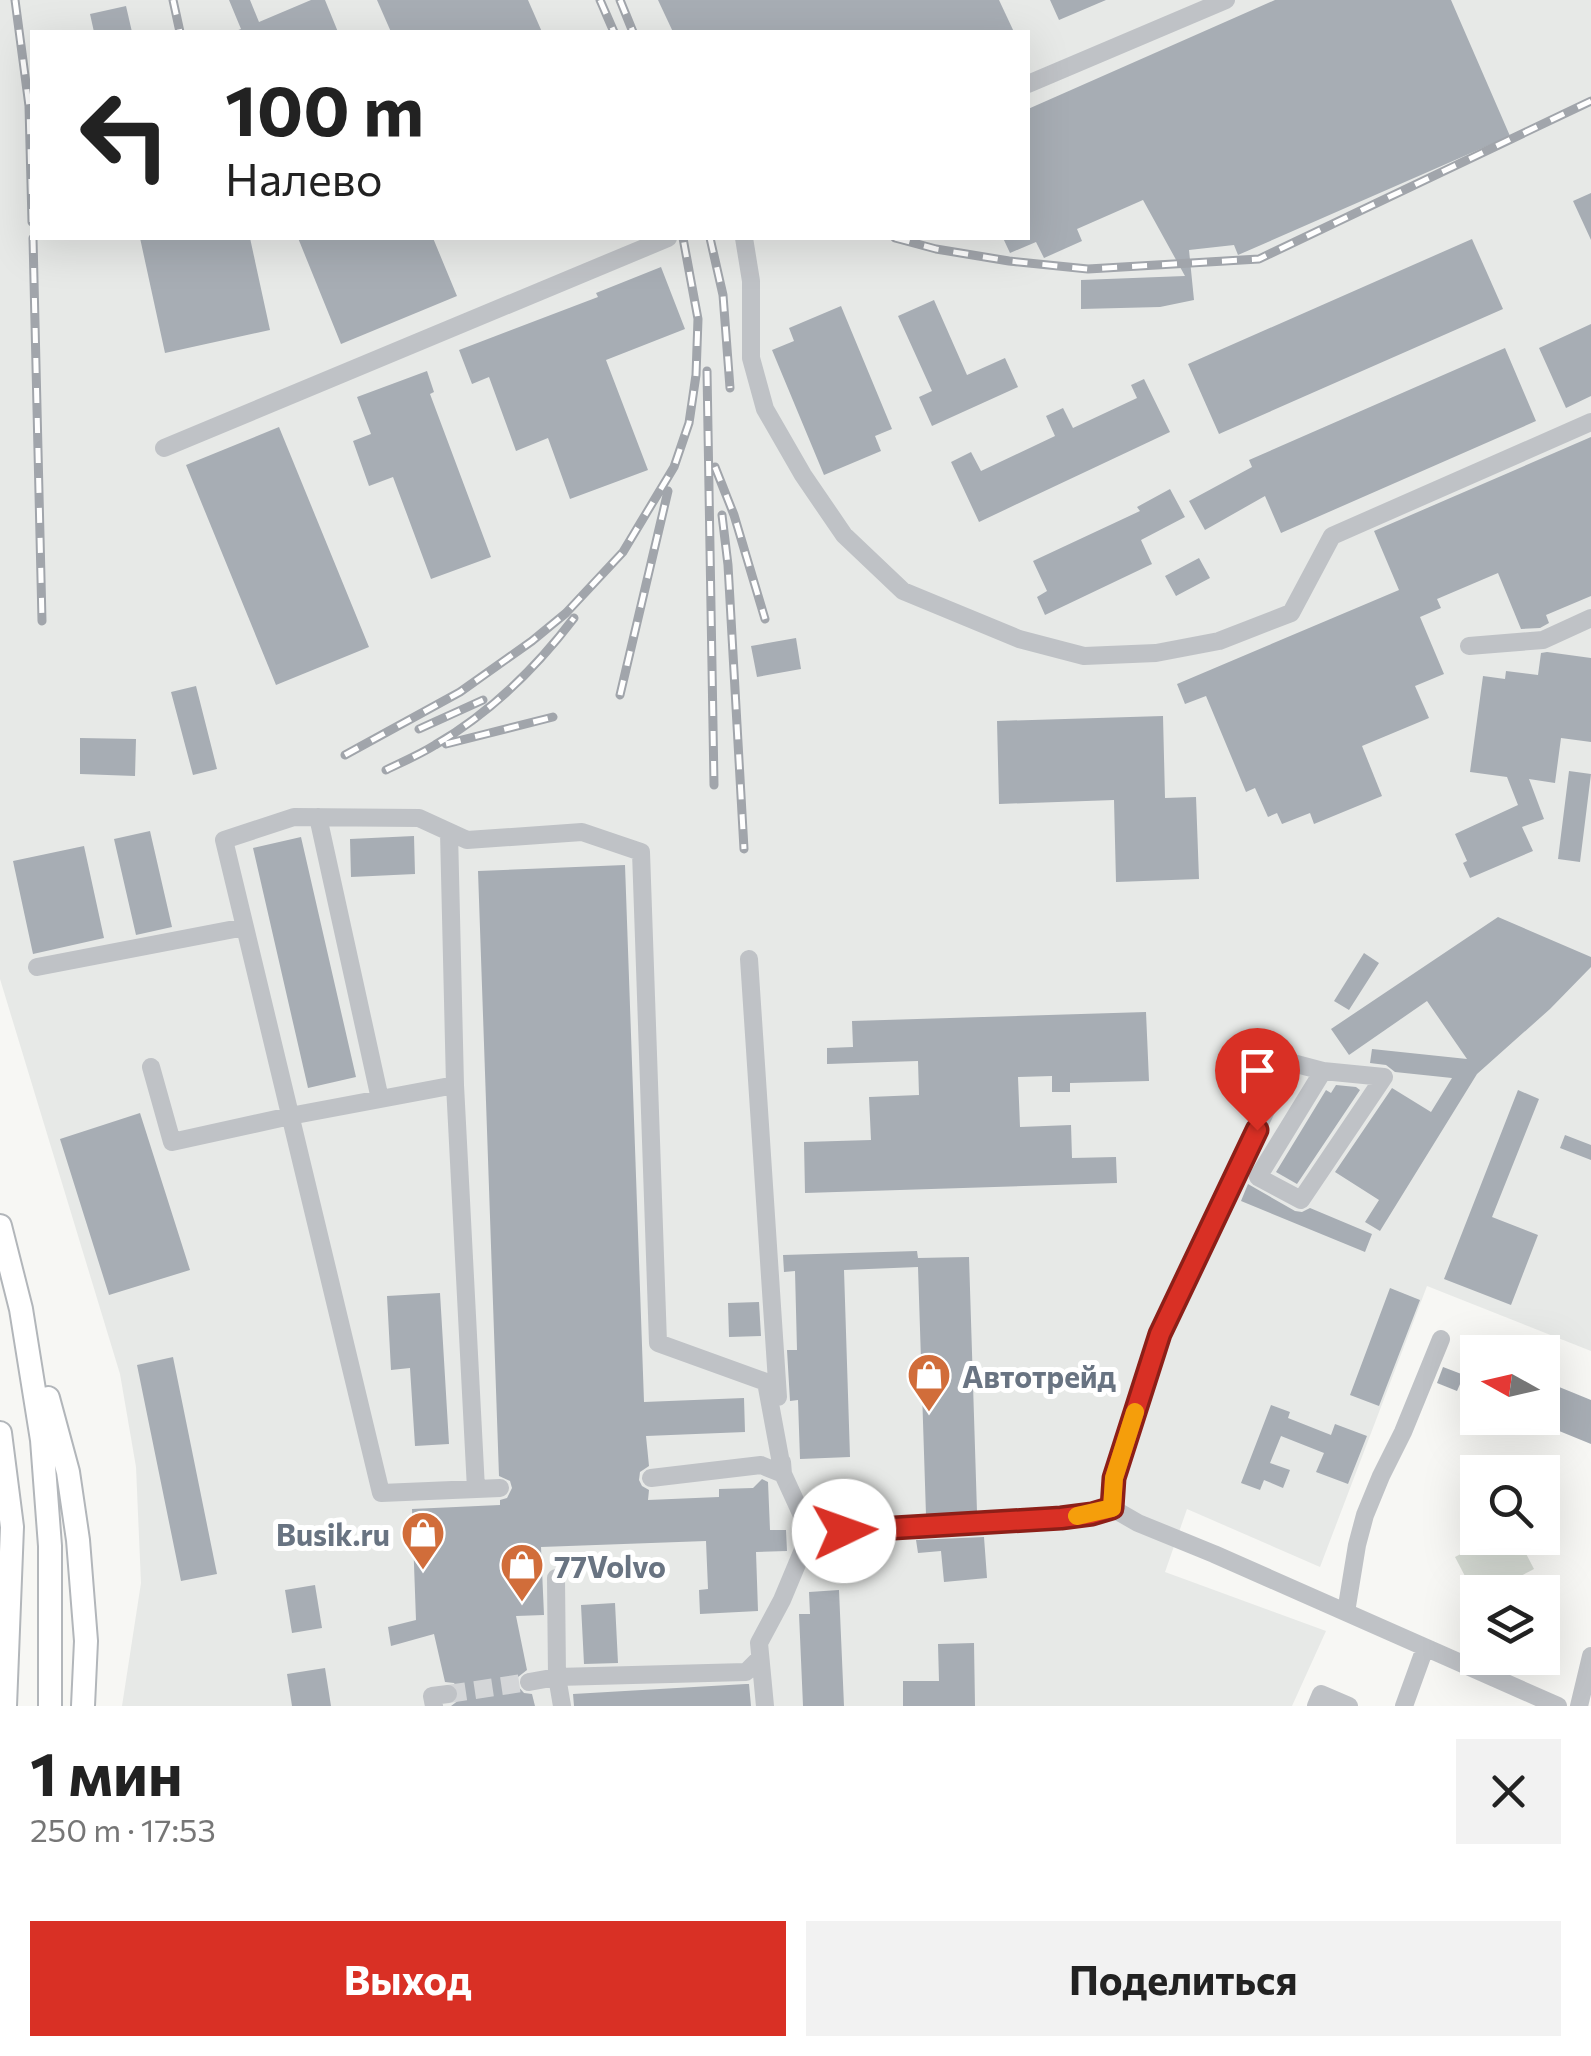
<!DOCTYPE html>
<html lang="ru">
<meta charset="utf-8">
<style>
:root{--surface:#fff;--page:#f2f2f2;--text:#222;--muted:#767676;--accent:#d93025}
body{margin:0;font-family:Commissioner,sans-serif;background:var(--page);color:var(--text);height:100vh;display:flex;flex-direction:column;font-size:38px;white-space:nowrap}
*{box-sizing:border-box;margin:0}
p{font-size:32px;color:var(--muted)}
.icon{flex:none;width:55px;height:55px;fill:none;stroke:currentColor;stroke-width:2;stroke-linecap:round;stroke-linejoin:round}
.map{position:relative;height:1706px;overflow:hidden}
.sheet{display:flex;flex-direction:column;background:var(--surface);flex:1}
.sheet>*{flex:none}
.guide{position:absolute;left:30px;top:30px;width:1000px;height:210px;border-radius:0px;box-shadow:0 10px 40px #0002;background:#fff;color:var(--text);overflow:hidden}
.needle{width:65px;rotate:278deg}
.buttons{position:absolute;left:1460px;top:1335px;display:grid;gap:20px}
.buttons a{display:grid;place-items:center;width:100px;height:100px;border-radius:0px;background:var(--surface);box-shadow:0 10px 40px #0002;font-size:50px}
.pin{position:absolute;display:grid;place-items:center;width:85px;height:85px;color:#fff;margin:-102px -42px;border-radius:50% 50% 50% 0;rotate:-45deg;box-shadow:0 0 10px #0007}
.pin .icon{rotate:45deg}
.me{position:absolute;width:110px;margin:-55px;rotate:87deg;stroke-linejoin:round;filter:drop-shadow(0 0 8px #0008)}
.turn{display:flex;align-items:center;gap:35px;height:210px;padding:0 30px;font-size:45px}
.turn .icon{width:130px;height:130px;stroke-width:2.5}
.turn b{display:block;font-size:70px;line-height:85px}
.round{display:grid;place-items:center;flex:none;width:105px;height:105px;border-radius:0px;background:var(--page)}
.headline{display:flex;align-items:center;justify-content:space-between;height:170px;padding:0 30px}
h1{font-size:60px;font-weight:700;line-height:75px}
.action{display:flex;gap:20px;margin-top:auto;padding:20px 30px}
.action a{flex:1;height:115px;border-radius:0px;background:var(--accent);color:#fff;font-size:40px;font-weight:700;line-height:115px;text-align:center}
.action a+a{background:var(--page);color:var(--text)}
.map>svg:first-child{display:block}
.built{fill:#e7e9e7;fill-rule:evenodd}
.green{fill:#d6dbd4}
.building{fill:#a7adb4}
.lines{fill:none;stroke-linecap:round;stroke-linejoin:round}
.minor-tunnel{stroke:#d4d6d8;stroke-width:18;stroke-dasharray:18 9;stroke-linecap:butt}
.major-casing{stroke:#b2b6ba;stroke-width:26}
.minor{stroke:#bfc2c6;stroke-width:18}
.major{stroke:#fff;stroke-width:22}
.rail-casing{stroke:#a1a5ab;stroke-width:9}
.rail{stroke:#fff;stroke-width:5;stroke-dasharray:15;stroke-linecap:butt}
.route-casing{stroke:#8d1f18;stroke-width:25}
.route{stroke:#d93025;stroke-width:18}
.slow{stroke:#f59e0b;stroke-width:18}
.labels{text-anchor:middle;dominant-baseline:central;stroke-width:10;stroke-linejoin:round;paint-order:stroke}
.poi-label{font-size:30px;font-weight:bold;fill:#697482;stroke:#fff;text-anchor:start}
</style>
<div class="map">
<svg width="1591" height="1706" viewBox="0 0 1591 1706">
<rect width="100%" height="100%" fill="#f7f7f4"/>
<!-- built -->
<path class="built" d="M 0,0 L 1591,0 L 1591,1351 L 1427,1286 L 1320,1567 L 1187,1509 L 1165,1572 L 1326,1631 L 1292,1706 L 122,1706 L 141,1583 L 136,1467 L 120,1374 L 0,979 ZM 32,32 L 1028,32 L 1028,238 L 32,238 Z"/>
<!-- green -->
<path class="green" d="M 1492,1538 L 1518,1538 L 1534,1569 L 1490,1592 L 1478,1592 L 1477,1599 L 1455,1557 Z"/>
<!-- building -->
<path class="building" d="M 229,0 L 250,0 L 259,22 L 311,0 L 325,0 L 338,32 L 233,32 L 241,29 Z
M 377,0 L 528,0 L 542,32 L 391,32 Z
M 658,0 L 999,0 L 1014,32 L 673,32 Z
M 1050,0 L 1106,0 L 1059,20 Z
M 1275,0 L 1451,0 L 1510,136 L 1238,255 L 1234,245 L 1189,250 L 1194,300 L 1160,307 L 1081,309 L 1081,280 L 1185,276 L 1143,200 L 1077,229 L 1082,241 L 1044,258 L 1036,242 L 1010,253 L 1003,238 L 1028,238 L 1028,109 Z
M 126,6 L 132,32 L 94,32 L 90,14 Z
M 1591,193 L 1591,240 L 1573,201 Z
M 140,238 L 250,238 L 270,330 L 165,353 Z
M 298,238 L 433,238 L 457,296 L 341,344 Z
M 1472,239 L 1503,309 L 1219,434 L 1188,364 Z
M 661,267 L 685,329 L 606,360 L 648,470 L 570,499 L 548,438 L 516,451 L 489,377 L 472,384 L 459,350 L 598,297 L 596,293 Z
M 934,300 L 967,375 L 1005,358 L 1018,387 L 932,426 L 919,397 L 932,391 L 898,316 Z
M 841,306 L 892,429 L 875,436 L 881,451 L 824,475 L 772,350 L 794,341 L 789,328 Z
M 1591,324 L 1591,396 L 1566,408 L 1539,348 Z
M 1505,348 L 1536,421 L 1281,533 L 1265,496 L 1205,530 L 1189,501 L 1252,467 L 1249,460 Z
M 427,371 L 434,392 L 430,394 L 491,557 L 431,579 L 393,477 L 369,486 L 353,441 L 371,434 L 357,397 Z
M 1144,379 L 1170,432 L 979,522 L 951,462 L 971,452 L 981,471 L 1055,436 L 1046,416 L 1063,408 L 1073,428 L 1137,398 L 1131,385 Z
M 279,427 L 369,647 L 276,685 L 186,465 Z
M 1591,437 L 1591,596 L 1546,615 L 1549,623 L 1540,628 L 1521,629 L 1498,573 L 1437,599 L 1441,608 L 1420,617 L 1444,674 L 1415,686 L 1429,718 L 1362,746 L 1382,796 L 1314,824 L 1310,813 L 1282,824 L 1277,813 L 1268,817 L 1255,788 L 1246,792 L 1206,696 L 1185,704 L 1177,684 L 1399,590 L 1374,531 Z
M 1170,489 L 1185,517 L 1141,540 L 1152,564 L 1045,615 L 1037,597 L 1047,591 L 1033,561 L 1140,511 L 1137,507 Z
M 1199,558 L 1210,578 L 1176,596 L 1165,576 Z
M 796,638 L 801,669 L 757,677 L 751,646 Z
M 1547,652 L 1591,658 L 1591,742 L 1561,738 L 1555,783 L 1529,779 L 1544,819 L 1522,827 L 1533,851 L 1470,878 L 1463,863 L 1467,861 L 1455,834 L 1518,805 L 1507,777 L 1470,772 L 1483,676 L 1505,679 L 1506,671 L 1538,675 L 1541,653 Z
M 196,686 L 217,769 L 193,775 L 171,692 Z
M 1163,716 L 1165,798 L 1196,797 L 1199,879 L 1116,882 L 1114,800 L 999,804 L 997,721 Z
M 80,738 L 136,739 L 135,776 L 80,774 Z
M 1569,771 L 1591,774 L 1580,862 L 1558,859 Z
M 150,831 L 172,927 L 136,935 L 114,839 Z
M 414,836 L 415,874 L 351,877 L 350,839 Z
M 301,837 L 356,1077 L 308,1088 L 253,848 Z
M 84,846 L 104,938 L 33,954 L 13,861 Z
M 625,865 L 644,1402 L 744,1398 L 745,1432 L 646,1436 L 649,1466 L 640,1472 L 639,1480 L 642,1486 L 649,1490 L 648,1500 L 719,1497 L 719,1489 L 753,1488 L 762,1479 L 768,1482 L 770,1530 L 786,1530 L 787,1551 L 756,1552 L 758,1611 L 700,1614 L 699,1590 L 708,1589 L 706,1541 L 541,1547 L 544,1615 L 516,1616 L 527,1670 L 518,1677 L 517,1685 L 524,1693 L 532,1694 L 535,1706 L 451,1706 L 459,1700 L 460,1692 L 454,1683 L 445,1682 L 434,1634 L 391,1646 L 388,1627 L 416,1620 L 412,1509 L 500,1505 L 500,1500 L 507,1498 L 512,1488 L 510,1481 L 499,1476 L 478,871 Z
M 1498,917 L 1591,957 L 1591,967 L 1550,1009 L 1477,1074 L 1380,1231 L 1365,1222 L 1379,1200 L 1335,1172 L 1392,1088 L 1431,1112 L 1452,1078 L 1395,1072 L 1386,1065 L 1370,1063 L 1372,1049 L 1467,1059 L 1427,1001 L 1349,1055 L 1331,1029 Z
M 1364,953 L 1379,963 L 1349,1010 L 1334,1001 Z
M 1146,1012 L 1149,1081 L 1070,1083 L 1070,1092 L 1052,1092 L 1052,1076 L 1018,1077 L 1020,1127 L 1071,1125 L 1072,1158 L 1116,1157 L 1117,1183 L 805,1193 L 804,1142 L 871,1140 L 869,1097 L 919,1095 L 918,1061 L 827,1064 L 827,1048 L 853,1047 L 852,1021 Z
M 1336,1085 L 1356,1087 L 1360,1090 L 1297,1184 L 1276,1172 L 1326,1090 L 1331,1093 Z
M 1518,1090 L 1539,1099 L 1492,1217 L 1538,1235 L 1511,1305 L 1444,1279 Z
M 140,1113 L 190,1270 L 109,1295 L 60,1139 Z
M 1565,1135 L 1591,1145 L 1591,1160 L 1560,1148 Z
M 1248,1184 L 1295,1211 L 1302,1212 L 1310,1208 L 1372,1234 L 1365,1252 L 1241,1201 Z
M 917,1251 L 918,1258 L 969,1257 L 977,1512 L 926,1515 L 918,1267 L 844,1270 L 850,1457 L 800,1459 L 798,1400 L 790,1401 L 787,1350 L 797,1350 L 795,1271 L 784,1272 L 783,1255 Z
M 1390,1288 L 1420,1300 L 1379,1406 L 1350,1395 Z
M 440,1293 L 449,1444 L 415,1446 L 410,1368 L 391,1370 L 387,1296 Z
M 759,1302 L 761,1336 L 729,1337 L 728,1303 Z
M 173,1357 L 217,1574 L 181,1581 L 137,1365 Z
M 1443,1367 L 1464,1375 L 1457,1391 L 1437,1383 Z
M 1542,1380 L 1591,1400 L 1591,1444 L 1542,1424 Z
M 1271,1405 L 1290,1412 L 1288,1418 L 1331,1435 L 1335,1424 L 1367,1436 L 1348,1484 L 1316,1472 L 1324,1453 L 1281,1436 L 1270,1463 L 1290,1470 L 1283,1488 L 1264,1480 L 1260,1490 L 1241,1483 Z
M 984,1537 L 987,1578 L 944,1582 L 941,1551 L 918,1553 L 916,1540 Z
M 315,1585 L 322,1628 L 292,1633 L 285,1590 Z
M 839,1590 L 844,1706 L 803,1706 L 799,1614 L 810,1614 L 809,1592 Z
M 615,1603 L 618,1663 L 584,1664 L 581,1605 Z
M 974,1643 L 975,1706 L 903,1706 L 903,1681 L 939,1681 L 938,1644 Z
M 325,1668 L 331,1706 L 292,1706 L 287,1674 Z
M 746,1684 L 749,1684 L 751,1706 L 574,1706 L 573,1694 Z"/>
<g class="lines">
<!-- minor-tunnel -->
<path class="minor-tunnel" d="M 448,1694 L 529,1682"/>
<defs>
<path id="major" d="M 0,1226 L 21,1309 L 42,1440 L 50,1546 L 50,1706
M 48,1398 L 68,1472 L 78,1540 L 86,1641 L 83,1706
M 0,1433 L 12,1527 L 5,1706"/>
</defs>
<!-- major casing -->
<use href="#major" class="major-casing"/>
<!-- minor -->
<path class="minor" d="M 1028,84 L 1226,0
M 744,238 L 751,281 L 751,358 L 765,409 L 803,475 L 844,535 L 903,591 L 1019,639 L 1084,656 L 1156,653 L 1219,641 L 1291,613 L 1332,536 L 1591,422
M 164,448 L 668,238
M 1469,646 L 1543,640 L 1591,618
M 318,817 L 380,1099
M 449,832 L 455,1085 L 476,1489
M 749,959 L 778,1397
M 37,967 L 245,927
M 151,1067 L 172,1142 L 290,1116 L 455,1085
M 1323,1071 L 1258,1177 L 1301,1200 L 1384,1077 L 1323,1071 L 1289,1062 L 1160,1334 L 1114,1478 L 1112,1508 L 1138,1523 L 1214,1554 L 1558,1706
M 782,1462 L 783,1474 L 810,1533 L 986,1524 L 1092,1514 L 1112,1508
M 651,1478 L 761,1465 L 783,1474
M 500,1488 L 381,1493 L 224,840 L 294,817 L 419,818 L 467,840 L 582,832 L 641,852 L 658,1343 L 766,1382 L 783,1474
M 1346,1612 L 1357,1545 L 1365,1515 L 1381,1476 L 1403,1432 L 1441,1339
M 529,1682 L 557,1677 L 556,1578
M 434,1706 L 432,1696 L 448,1694
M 562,1706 L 557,1677 L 746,1672 L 760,1658
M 765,1706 L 759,1643 L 782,1600 L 810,1533
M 1316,1706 L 1321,1694 L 1349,1706
M 1404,1706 L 1425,1648
M 1579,1706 L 1591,1656"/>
<!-- major -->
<use href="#major" class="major"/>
<defs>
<path id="rail" d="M 15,0 L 29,106 L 32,222
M 173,0 L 180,32
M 600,0 L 614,32
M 620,0 L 633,32
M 33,238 L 42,621
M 710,238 L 723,295 L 730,388
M 895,238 L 936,249 L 1009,261 L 1088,269 L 1259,259 L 1591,101
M 707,371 L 714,785
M 715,467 L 734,515 L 765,619
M 722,515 L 728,565 L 744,849
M 620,695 L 668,491
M 419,729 L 483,700
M 446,744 L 553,717
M 345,755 L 460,692 L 532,641 L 566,613 L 623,552 L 674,467 L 689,423 L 696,375 L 698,319 L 683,238
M 386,770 C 402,762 419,755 435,745 C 490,713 536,668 574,618"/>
</defs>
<!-- rail casing -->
<use href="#rail" class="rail-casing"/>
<!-- rail -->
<use href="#rail" class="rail"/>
</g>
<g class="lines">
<defs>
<path id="route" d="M 844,1531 L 1061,1518 L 1092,1514 L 1112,1508 L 1114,1478 L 1160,1334 L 1257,1130"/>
</defs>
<!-- route casing -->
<use href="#route" class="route-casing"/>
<!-- route -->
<use href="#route" class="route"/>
<!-- slow -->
<path class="slow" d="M 1077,1516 L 1112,1508 L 1114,1478 L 1135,1412"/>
</g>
<!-- icons -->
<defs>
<symbol id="shop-pin" viewBox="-11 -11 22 30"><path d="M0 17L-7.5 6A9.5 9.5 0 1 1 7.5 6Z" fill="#d16d3a" stroke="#fff"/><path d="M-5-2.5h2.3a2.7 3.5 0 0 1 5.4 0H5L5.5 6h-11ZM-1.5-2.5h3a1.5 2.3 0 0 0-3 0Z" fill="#fff"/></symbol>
</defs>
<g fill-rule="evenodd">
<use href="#shop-pin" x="904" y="1350" width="50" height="68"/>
<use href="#shop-pin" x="398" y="1508" width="50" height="68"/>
<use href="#shop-pin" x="497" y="1540" width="50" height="68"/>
</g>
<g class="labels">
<!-- poi labels -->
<g class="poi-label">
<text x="962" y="1375">Автотрейд</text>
<text x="390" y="1533" text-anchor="end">Busik.ru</text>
<text x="554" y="1565">77Volvo</text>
</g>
</g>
</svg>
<div class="buttons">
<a><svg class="needle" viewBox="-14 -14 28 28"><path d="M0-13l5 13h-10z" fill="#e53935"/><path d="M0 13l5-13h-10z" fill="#767676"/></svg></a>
<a><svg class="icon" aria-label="search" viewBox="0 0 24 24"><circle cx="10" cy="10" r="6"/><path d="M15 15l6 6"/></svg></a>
<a><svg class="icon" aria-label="layers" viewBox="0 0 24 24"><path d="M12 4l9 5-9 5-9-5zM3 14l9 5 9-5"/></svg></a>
</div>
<div class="pin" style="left:1257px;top:1130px;background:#d93025"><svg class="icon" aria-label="arrive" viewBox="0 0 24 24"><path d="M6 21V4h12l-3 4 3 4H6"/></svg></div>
<svg class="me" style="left:844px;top:1531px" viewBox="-20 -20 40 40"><circle r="19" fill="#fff"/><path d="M0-13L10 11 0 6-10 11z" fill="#d93025"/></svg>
<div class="guide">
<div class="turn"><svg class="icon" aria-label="left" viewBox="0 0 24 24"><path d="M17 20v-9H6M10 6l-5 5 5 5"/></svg><div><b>100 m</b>Налево</div></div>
</div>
</div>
<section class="sheet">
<div class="headline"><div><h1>1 мин</h1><p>250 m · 17:53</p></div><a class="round"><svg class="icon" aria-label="close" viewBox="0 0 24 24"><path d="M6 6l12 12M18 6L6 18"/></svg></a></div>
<div class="action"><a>Выход</a><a>Поделиться</a></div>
</section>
